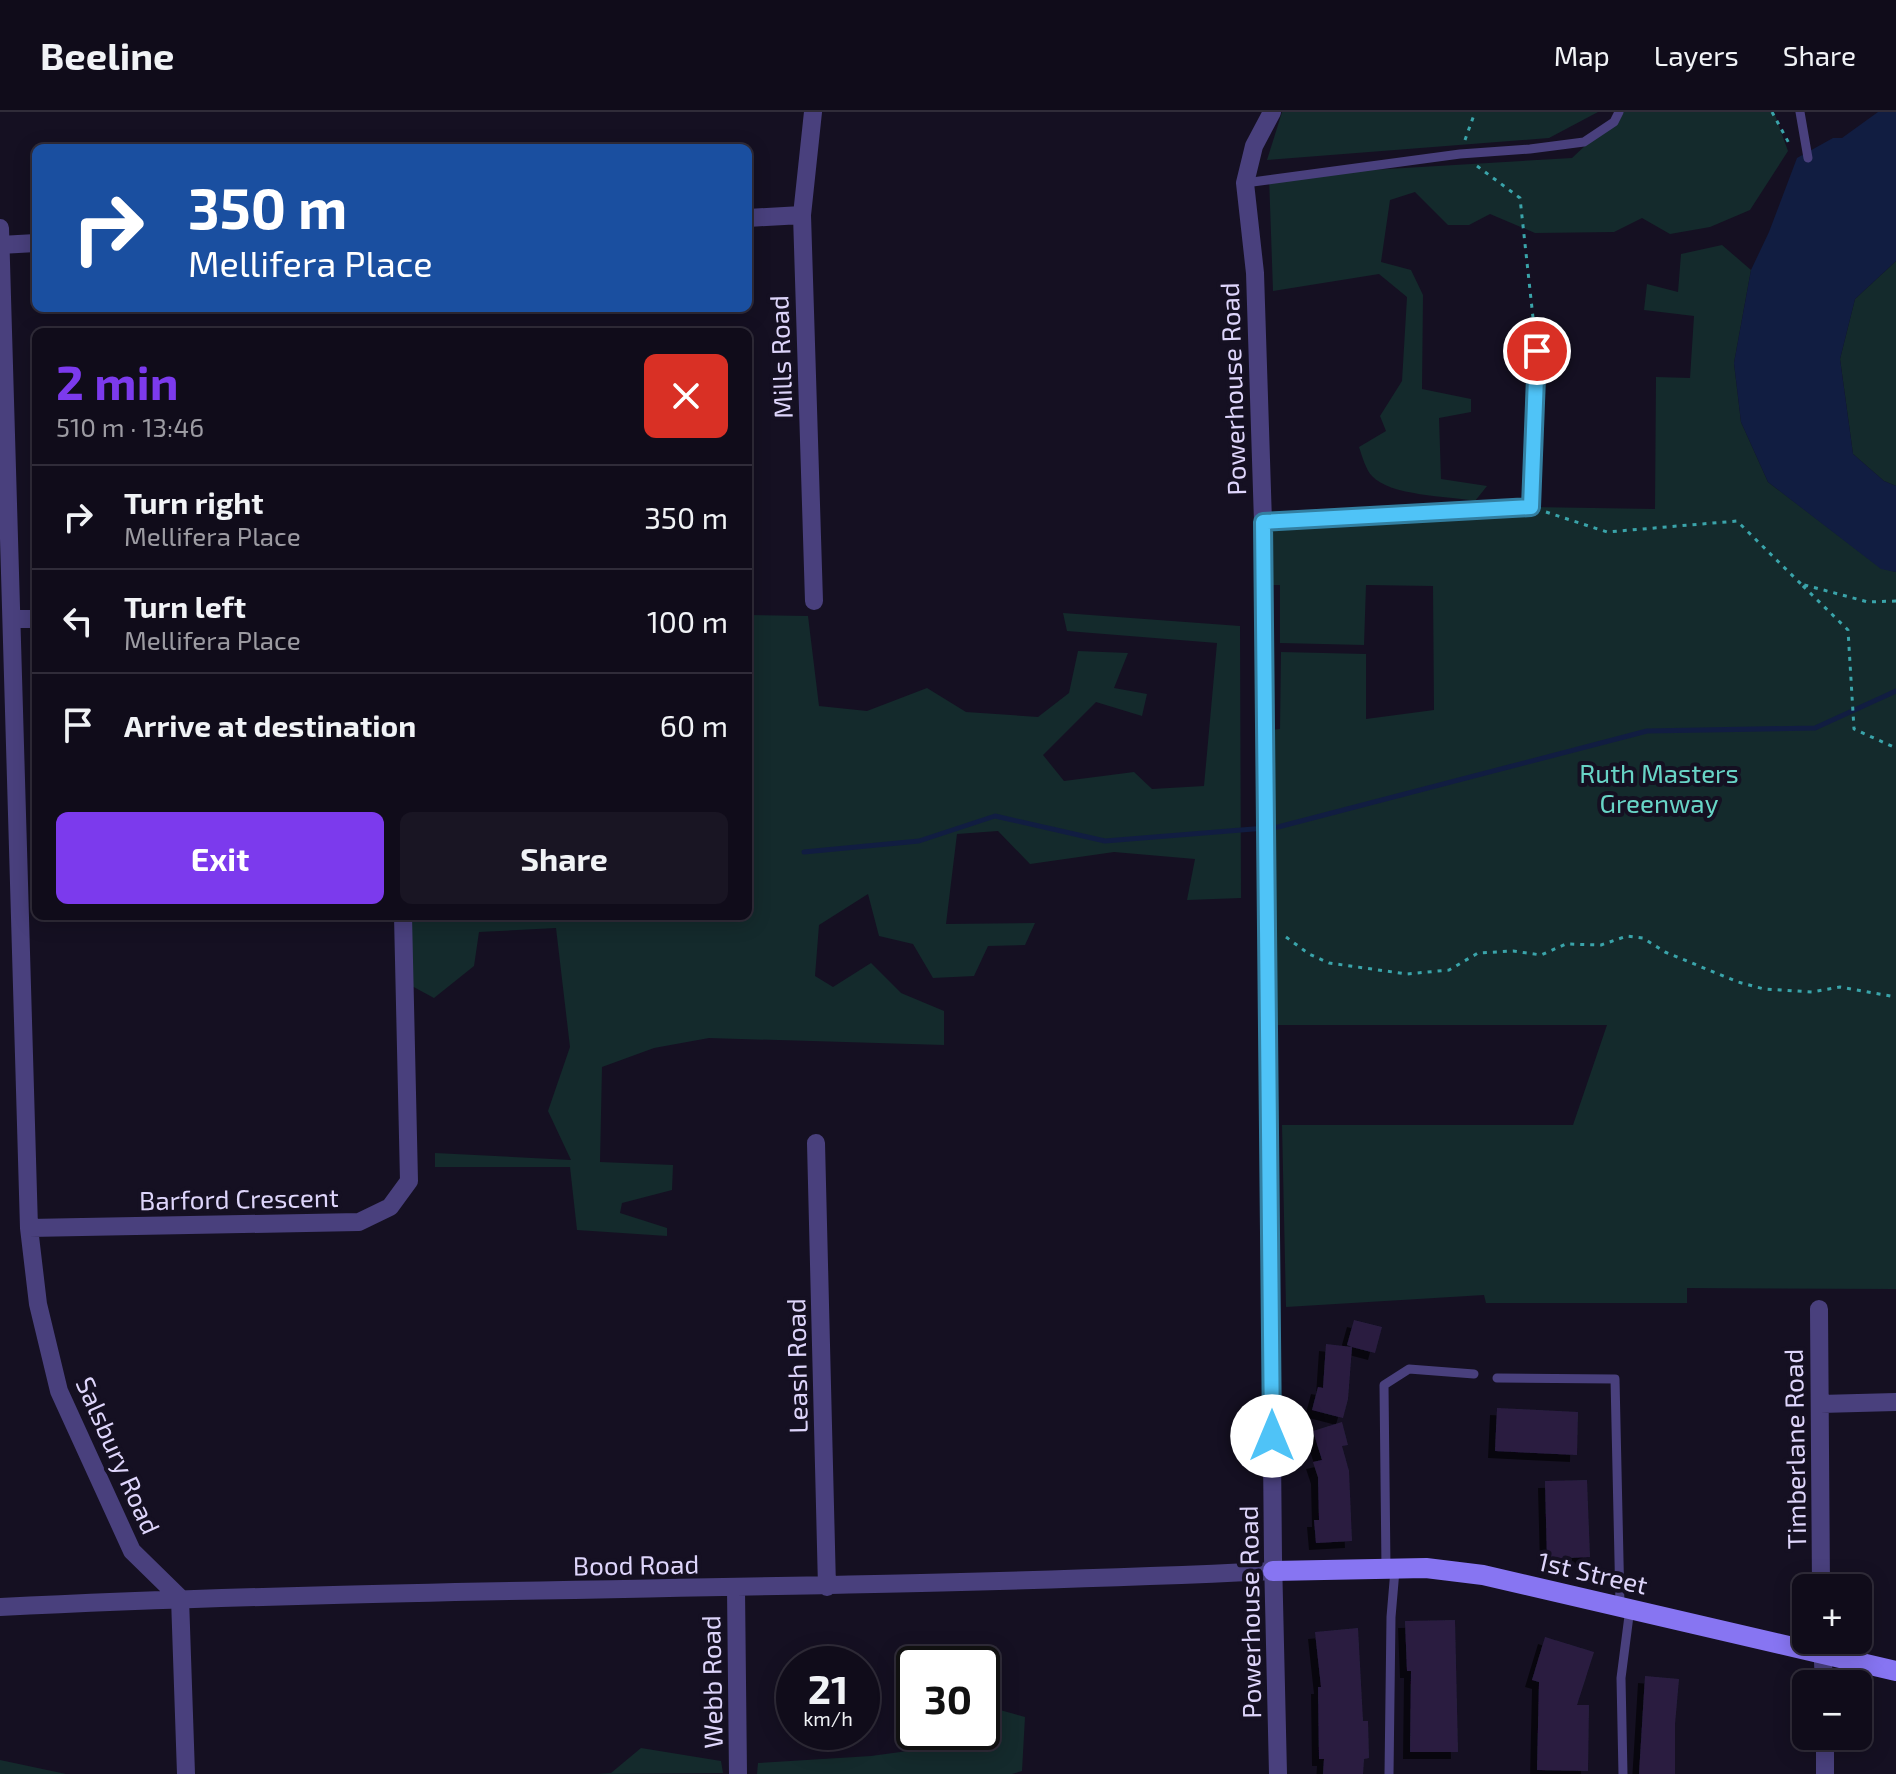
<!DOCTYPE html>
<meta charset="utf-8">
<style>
:root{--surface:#100c1a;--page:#191523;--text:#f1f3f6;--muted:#9c9ba2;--line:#302c39;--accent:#7c3aed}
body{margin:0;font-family:"Exo 2",sans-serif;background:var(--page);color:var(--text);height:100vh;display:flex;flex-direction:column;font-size:30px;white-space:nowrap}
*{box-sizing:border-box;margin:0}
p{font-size:26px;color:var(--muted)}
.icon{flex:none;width:44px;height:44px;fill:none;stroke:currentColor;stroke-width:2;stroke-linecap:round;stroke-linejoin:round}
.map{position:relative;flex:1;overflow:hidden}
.panel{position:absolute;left:32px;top:216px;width:720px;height:592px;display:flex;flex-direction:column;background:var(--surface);border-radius:12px;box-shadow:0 4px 20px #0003,0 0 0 2px var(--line)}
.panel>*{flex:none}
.hud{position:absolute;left:32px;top:32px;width:720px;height:168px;border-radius:12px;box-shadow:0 4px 20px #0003,0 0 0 2px var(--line);background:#1a4fa0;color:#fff;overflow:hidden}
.controls{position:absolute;left:1792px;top:1462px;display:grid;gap:16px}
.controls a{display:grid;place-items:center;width:80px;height:80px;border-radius:12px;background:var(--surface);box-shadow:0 4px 20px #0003,0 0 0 2px var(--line);font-size:40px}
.speed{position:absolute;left:776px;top:1534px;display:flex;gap:16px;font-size:40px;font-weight:700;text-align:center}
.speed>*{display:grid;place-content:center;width:104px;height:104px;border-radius:50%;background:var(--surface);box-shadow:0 4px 20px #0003,0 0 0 2px var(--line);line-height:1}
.speed small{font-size:20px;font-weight:400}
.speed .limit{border:4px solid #111;border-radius:12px;background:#fff;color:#111}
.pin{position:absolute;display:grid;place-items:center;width:68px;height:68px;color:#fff;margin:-34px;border:4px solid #fff;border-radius:50%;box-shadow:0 2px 8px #0007}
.me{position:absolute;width:88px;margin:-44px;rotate:0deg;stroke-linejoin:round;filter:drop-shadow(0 0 6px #0008)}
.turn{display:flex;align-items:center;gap:28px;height:168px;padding:0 24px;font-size:36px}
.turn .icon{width:104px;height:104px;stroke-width:2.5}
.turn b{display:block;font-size:56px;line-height:68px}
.round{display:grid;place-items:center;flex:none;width:84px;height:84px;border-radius:12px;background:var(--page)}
.summary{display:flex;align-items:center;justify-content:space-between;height:136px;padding:0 24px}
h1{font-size:48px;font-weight:700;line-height:60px;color:var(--accent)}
.primary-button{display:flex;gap:16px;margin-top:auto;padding:16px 24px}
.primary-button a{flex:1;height:92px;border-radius:12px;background:var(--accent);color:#fff;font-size:32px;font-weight:700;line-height:92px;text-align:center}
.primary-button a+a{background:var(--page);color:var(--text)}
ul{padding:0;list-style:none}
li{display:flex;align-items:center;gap:24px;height:104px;padding:0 24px;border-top:2px solid var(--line)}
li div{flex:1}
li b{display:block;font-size:30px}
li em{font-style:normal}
header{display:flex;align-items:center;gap:48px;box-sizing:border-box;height:112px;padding:0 40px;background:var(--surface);border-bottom:2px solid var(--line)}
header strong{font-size:38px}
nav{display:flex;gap:44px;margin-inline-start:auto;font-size:28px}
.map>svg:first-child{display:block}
.green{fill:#142a2c}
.water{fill:#111d41}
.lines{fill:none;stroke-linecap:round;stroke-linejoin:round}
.stream{stroke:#111d41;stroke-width:5}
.building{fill:#291e41;filter:url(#shadow)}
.path{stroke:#3aa4aa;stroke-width:3;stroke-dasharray:4 6;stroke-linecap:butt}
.lane{stroke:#49407d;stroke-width:9}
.street{stroke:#49407d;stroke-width:18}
.secondary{stroke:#8775f2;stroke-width:20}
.route-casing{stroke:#337fa1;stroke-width:20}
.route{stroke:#4fc3f7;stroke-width:14}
.labels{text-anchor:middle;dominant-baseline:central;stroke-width:8;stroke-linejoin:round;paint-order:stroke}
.street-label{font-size:26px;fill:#ded5fb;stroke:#151022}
.park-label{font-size:26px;fill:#68d4c6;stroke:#151022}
</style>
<header>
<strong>Beeline</strong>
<nav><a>Map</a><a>Layers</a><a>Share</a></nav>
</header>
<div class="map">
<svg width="1896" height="1662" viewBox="0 0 1896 1662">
<defs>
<filter id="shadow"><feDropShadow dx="-7" dy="7" stdDeviation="0" flood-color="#0009"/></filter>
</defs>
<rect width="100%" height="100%" fill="#151022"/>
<!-- green -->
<path class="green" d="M 1282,0 L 1598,0 L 1549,26 L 1267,48 Z
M 1621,0 L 1774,0 L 1788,39 L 1750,98 L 1710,115 L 1670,122 L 1642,106 L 1614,120 L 1535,121 L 1490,102 L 1469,113 L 1448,113 L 1415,80 L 1390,88 L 1381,150 L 1411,158 L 1423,183 L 1422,277 L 1471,287 L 1471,300 L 1439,306 L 1441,367 L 1487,374 L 1475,389 C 1448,384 1390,384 1372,364 C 1366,358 1362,344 1359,335 L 1386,319 L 1380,304 L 1402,269 L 1407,185 L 1379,162 L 1273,179 L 1269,64 L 1572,46 Z
M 1722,133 L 1751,158 L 1734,251 L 1741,310 L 1768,370 L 1881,456 L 1896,460 L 1896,1177 L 1687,1176 L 1687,1191 L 1486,1191 L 1484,1183 L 1286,1195 L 1282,1013 L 1573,1013 L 1607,913 L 1269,913 L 1265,619 L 1280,617 L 1281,540 L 1366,542 L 1366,607 L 1434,598 L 1433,474 L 1366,473 L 1364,533 L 1280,531 L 1280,473 L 1264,473 L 1263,410 L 1531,395 L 1655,397 L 1656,265 L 1690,266 L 1694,204 L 1644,198 L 1647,172 L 1678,180 L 1681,142 Z
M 1896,149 L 1896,374 L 1884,369 L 1853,342 L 1840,247 L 1855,187 Z
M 1063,501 L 1240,514 L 1241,786 L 1187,788 L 1195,747 L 1114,740 L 1030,752 L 998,719 L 957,722 L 946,812 L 1035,811 L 1025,833 L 988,834 L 974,864 L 933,866 L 913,832 L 879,824 L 868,782 L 819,813 L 815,864 L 833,875 L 871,851 L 901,881 L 944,899 L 944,933 L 709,926 L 654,936 L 602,955 L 600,1050 L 673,1053 L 672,1078 L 622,1091 L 620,1101 L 667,1116 L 667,1124 L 577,1118 L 570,1055 L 435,1055 L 435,1041 L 571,1048 L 548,999 L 570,935 L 556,816 L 479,820 L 474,854 L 434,886 L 410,873 L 411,804 L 748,804 L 748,503 L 808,504 L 819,594 L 867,599 L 927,576 L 966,600 L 1038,605 L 1069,581 L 1078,539 L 1128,541 L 1114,576 L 1147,582 L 1142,604 L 1096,590 L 1043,643 L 1064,669 L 1134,660 L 1152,677 L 1204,674 L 1217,531 L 1067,519 Z
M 982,1593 L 1025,1605 L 1022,1659 L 1012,1662 L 757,1662 L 758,1651 L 871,1644 L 937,1635 L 944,1620 L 982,1620 Z
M 641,1636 L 721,1649 L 723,1661 L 597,1662 L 611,1661 Z
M 0,1648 L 66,1662 L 0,1662 Z"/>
<!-- water -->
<path class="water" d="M 1878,0 L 1896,0 L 1896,149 L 1855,187 L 1840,247 L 1853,342 L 1884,369 L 1896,374 L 1896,460 L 1881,457 L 1768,370 L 1741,310 L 1734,251 L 1751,158 L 1769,120 L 1797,46 L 1833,26 L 1842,26 Z"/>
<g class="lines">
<!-- stream -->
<path class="stream" d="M 804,740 L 919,729 L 995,704 L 1105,729 L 1278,715 L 1647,619 L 1815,616 L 1896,579"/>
</g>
<!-- building -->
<path class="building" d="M 1354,1208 L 1382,1215 L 1375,1241 L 1352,1235 L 1348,1287 L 1343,1306 L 1312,1298 L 1318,1275 L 1323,1276 L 1326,1232 L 1352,1235 L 1347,1233 Z
M 1497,1296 L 1578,1300 L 1577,1343 L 1495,1339 Z
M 1342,1310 L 1348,1333 L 1342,1334 L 1349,1359 L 1352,1429 L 1316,1431 L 1314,1408 L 1319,1408 L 1318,1365 L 1313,1350 L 1322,1348 L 1313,1319 Z
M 1587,1368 L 1590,1445 L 1547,1447 L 1545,1369 Z
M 1455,1508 L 1458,1640 L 1410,1640 L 1411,1559 L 1407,1559 L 1405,1509 Z
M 1358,1516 L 1363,1609 L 1368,1609 L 1369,1646 L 1364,1647 L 1363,1662 L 1323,1662 L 1324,1647 L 1319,1647 L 1318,1575 L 1321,1575 L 1315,1520 Z
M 1545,1525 L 1594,1540 L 1577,1593 L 1589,1593 L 1588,1659 L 1537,1658 L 1539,1570 L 1532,1568 Z
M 1645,1564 L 1679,1567 L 1675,1612 L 1675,1662 L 1639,1662 Z"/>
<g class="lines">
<!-- path -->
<path class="path" d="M 1772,0 L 1791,35
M 1465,28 L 1475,0
M 1477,54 L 1520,86 L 1535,224
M 1546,400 L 1607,420 L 1737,409 L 1801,472
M 1896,489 L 1868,490 L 1801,472 L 1848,518 L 1854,617 L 1896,636
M 1286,825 L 1309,842 L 1329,851 L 1407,862 L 1449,858 L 1478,841 L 1513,839 L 1541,843 L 1566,832 L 1601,833 L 1627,824 L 1643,826 L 1665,840 L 1738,870 L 1764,877 L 1812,880 L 1840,875 L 1896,885"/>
<!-- lane -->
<path class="lane" d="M 1800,0 L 1808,46
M 1245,71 L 1460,42 L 1530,37 L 1584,30 L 1614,10 L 1619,0
M 1497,1266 L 1615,1267 L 1620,1493
M 1386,1457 L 1384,1273 L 1409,1257 L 1474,1262
M 1389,1662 L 1391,1505 L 1395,1458
M 1623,1662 L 1621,1566 L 1630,1496"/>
<!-- street -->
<path class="street" d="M 813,0 L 802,103 L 814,489
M 1272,0 L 1254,34 L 1245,71 L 1255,161 L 1263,410 L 1273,1446 L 1278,1662
M 748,106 L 802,103
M 0,116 L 29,1116 L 38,1192 L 59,1279 L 132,1439 L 180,1486 L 186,1662
M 0,133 L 36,131
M 1263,410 L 1531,395 L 1537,239
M 12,507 L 36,507
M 816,1031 L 827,1475
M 29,1116 L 359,1110 L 390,1095 L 409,1069 L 403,804
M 1819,1197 L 1821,1476
M 1820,1292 L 1896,1290
M 736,1477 L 738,1662
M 0,1495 C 424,1474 849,1479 1273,1459
M 1822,1528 L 1824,1572
M 1825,1624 L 1825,1662"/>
<!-- secondary -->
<path class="secondary" d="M 1273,1459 L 1426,1456 L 1483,1463 L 1896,1559"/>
</g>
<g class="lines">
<defs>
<path id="route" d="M 1272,1324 L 1263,410 L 1531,395 L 1537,239"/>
</defs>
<!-- route casing -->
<use href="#route" class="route-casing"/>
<!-- route -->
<use href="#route" class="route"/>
</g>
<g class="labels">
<!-- street labels -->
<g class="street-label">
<text transform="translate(780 245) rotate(-92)">Mills Road</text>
<text transform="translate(1232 277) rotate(-92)">Powerhouse Road</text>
<text transform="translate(239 1086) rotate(-1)">Barford Crescent</text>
<text transform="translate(796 1254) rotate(-91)">Leash Road</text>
<text transform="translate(1794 1337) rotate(-91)">Timberlane Road</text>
<text transform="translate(119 1343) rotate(66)">Salsbury Road</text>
<text transform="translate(636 1452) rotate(-1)">Bood Road</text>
<text transform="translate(1593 1460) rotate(13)">1st Street</text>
<text transform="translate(1249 1500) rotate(-91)">Powerhouse Road</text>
<text transform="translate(711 1570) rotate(-91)">Webb Road</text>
</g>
<!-- park labels -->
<g class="park-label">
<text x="1659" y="660">Ruth Masters<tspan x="1659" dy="30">Greenway</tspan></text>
</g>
</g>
</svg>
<div class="controls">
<a>+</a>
<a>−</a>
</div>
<div class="speed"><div>21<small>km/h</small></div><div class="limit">30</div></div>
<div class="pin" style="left:1537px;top:239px;background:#d93025"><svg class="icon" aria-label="arrive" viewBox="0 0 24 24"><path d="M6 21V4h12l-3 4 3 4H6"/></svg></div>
<svg class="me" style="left:1272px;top:1324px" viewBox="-20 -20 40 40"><circle r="19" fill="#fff"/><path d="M0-13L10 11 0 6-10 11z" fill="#4fc3f7"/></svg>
<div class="hud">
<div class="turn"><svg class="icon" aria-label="right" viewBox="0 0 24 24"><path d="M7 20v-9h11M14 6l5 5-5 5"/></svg><div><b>350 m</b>Mellifera Place</div></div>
</div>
<section class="panel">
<div class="summary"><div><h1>2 min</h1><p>510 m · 13:46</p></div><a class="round" style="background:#d93025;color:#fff"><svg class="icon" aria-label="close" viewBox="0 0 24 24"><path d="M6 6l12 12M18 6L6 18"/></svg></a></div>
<ul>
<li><svg class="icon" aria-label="right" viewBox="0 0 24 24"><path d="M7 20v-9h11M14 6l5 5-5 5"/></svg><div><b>Turn right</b><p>Mellifera Place</p></div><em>350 m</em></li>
<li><svg class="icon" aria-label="left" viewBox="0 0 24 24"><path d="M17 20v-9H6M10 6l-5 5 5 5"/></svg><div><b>Turn left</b><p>Mellifera Place</p></div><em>100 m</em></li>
<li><svg class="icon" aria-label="arrive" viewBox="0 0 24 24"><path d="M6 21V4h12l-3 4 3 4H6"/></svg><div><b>Arrive at destination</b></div><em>60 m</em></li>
</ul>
<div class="primary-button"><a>Exit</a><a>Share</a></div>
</section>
</div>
